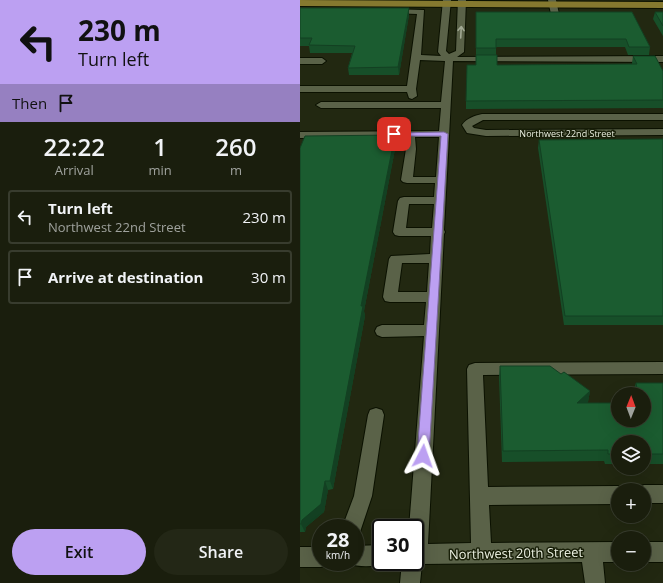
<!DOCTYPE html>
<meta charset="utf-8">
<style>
:root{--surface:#1a1e0d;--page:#232716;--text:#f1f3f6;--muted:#9fa29d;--line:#383c2e;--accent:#bca0f2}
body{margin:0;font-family:"Open Sans",sans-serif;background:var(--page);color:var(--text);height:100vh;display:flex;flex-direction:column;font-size:15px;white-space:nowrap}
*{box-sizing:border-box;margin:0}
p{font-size:13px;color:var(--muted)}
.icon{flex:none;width:22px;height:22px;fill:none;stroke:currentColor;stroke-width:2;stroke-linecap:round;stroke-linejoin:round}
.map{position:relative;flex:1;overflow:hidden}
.sheet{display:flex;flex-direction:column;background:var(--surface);width:300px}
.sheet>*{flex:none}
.top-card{background:#bca0f2;color:#111;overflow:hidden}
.needle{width:26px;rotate:1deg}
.controls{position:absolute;left:311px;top:387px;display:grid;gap:8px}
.controls a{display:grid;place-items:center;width:40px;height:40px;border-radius:50%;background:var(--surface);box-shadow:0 4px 16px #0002,0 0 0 1px var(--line);font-size:20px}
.speed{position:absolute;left:12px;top:519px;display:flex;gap:8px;font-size:20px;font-weight:700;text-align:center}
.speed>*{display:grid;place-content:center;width:52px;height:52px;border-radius:50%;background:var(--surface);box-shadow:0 4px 16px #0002,0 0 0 1px var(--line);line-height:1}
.speed small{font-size:10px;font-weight:400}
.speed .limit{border:2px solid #111;border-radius:6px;background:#fff;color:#111}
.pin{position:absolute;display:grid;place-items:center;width:34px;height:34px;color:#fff;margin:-17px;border-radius:8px;box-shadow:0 2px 6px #0006}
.me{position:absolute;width:44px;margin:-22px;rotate:4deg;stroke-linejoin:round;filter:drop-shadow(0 0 3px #0008)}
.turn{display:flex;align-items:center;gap:14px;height:84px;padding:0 12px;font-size:18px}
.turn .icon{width:52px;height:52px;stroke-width:2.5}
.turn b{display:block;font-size:28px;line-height:34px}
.then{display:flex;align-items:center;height:38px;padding:0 12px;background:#0003;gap:8px;font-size:15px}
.eta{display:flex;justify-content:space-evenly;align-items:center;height:68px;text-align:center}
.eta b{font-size:24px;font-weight:600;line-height:28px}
.button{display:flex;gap:8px;margin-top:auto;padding:8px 12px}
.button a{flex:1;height:46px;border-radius:24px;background:var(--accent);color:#111;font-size:16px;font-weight:600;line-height:46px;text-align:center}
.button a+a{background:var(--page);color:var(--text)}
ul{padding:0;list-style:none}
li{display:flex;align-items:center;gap:12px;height:54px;margin:0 8px 6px;padding:0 4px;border:2px solid var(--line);border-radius:4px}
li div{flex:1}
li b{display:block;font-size:15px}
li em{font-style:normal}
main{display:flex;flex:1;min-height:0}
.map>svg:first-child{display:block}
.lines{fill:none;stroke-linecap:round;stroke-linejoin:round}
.minor-casing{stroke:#0b1100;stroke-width:2}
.major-casing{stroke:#0b1100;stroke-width:2}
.minor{fill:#5a6248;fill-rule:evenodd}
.major{fill:#85792f;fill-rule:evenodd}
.wall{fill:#174f29}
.shaded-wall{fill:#134022}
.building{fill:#1b5c30;stroke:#134022}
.oneway{stroke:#a2a994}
.route{fill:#bca0f2;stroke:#7a689d}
.labels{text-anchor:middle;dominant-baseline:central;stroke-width:3;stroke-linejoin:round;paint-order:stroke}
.far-street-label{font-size:9px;fill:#ebf0e1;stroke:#181f08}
.near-street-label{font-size:13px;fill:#ebf0e1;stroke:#181f08}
</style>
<main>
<section class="sheet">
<div class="top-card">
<div class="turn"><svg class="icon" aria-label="left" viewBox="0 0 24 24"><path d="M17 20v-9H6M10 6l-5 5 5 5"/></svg><div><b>230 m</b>Turn left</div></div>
<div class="then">Then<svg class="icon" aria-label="arrive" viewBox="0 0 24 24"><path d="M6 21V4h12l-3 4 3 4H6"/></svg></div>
</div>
<div class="eta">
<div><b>22:22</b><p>Arrival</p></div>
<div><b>1</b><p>min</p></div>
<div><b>260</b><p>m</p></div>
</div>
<ul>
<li><svg class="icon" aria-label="left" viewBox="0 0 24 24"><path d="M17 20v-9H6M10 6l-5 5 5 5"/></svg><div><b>Turn left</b><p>Northwest 22nd Street</p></div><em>230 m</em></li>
<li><svg class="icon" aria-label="arrive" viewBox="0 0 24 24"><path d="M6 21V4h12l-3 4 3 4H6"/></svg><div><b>Arrive at destination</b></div><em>30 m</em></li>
</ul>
<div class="button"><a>Exit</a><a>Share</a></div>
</section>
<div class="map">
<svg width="363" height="583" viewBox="0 0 363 583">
<rect width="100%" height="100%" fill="#222811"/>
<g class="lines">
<defs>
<path id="minor" d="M 143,0 L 151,0 L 146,51 L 149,54 L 156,51 L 158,0 L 166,0 L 164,52 L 157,57 L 363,56 L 363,62 L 153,61 L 144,230 L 145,232 L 144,234 L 128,544 L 171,543 L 167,369 L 169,365 L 175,363 L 363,362 L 363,374 L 183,375 L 188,487 L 318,486 L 325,490 L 318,490 L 318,504 L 189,505 L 191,543 L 318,542 L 318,562 L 303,562 L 305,583 L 285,583 L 282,562 L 122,564 L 120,583 L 100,583 L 102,562 L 115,562 L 115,528 L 109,528 L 124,336 L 82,337 L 77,335 L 75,331 L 77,327 L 82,325 L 124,325 L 126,302 L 90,302 L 85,301 L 83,297 L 89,259 L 91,256 L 130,254 L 131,236 L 99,236 L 95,235 L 93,232 L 98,201 L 100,198 L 104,197 L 134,197 L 135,183 L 107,183 L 103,182 L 101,180 L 106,149 L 105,137 L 0,138 L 0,132 L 139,131 L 141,108 L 21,108 L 16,105 L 21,102 L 141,102 L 145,61 L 120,60 L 116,89 L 117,96 L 112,99 L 109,98 L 107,92 L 0,92 L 0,86 L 107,86 L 117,14 L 90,13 L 86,11 L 90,9 L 124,10 L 121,55 L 141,56 L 138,52 ZM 115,137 L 139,137 L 136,177 L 113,177 L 116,149 ZM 109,204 L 134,204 L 132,228 L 106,228 ZM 102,263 L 129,263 L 127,292 L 98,292 Z
M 248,0 L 256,0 L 259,14 L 258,16 L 252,16 L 251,14 Z
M 0,58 L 22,58 L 26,61 L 22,64 L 0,64 Z
M 182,114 L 363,114 L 363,120 L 183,120 L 172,126 L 174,128 L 186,130 L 363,129 L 363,135 L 186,136 L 167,133 L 162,125 C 167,118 174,116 182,114 Z
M 76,408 L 82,410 L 84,415 L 72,496 L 59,535 L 55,537 L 55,528 L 42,528 L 54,496 L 68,415 L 70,410 Z
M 344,485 L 363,485 L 363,503 L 344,503 L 344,490 L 336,490 L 337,488 Z
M 344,542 L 363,542 L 363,562 L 344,562 Z
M 81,545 L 81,562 L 88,562 C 76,567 60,568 48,563 L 47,562 L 55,562 L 55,546 Z
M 0,547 L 21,547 L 21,562 L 29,562 L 28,564 L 21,567 L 0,567 Z"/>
<path id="major" d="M 0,0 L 363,2 L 363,8 L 0,6 Z"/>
</defs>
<!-- minor casing -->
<use href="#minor" class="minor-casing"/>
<!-- major casing -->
<use href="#major" class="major-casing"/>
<!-- minor -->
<use href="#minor" class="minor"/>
<!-- major -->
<use href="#major" class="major"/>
</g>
<!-- wall -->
<path class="wall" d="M 0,8 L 109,8 L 109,15 L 99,75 L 49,75 L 48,68 L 52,53 L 10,53 L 9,46 L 0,46 Z
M 176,12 L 332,12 L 350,47 L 349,55 L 328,55 L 325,47 L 196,47 L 196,55 L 197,65 L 332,64 L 332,63 L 333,56 L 363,71 L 363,108 L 166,109 L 166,101 L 176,65 Z
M 355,12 L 363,12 L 363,36 L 353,19 Z
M 95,135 L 96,144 L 64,311 L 65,316 L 33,489 L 28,490 L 24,512 L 6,527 L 5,532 L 0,532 L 0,148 Z
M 363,139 L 363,325 L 264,325 L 238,148 L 239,140 Z
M 200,366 L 261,374 L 290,391 L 288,402 L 287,403 L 344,420 L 344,394 L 332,394 L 336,383 L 363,383 L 363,464 L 344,464 L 344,442 L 318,442 L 318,464 L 305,464 L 304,461 L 202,462 L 199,377 Z"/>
<!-- shaded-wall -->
<path class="shaded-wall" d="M 109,8 L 109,15 L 99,75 L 98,67 Z
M 95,135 L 96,144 L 64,311 L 65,316 L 33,489 L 30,481 L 61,306 Z
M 290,391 L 288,402 L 275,414 L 277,403 Z
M 25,481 L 28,490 L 24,512 L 6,527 L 5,532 L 1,524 L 2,520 Z"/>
<!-- building -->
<path class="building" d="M 0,8 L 109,8 L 98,67 L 48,68 L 55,46 L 9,45 L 12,38 L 0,38 Z
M 176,12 L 332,12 L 350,47 L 329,47 L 326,39 L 196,39 L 196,48 L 176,48 Z
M 355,12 L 363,12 L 363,26 Z
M 176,55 L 197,55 L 197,65 L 337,64 L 333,56 L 355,56 L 363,71 L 363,100 L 166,101 L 167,65 L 176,65 Z
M 95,135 L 61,306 L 63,306 L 30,481 L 25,481 L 21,504 L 2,520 L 1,524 L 0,524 L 0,148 L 5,136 Z
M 363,139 L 363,316 L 265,316 L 239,140 Z
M 200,366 L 250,366 L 261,374 L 264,372 L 290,391 L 277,403 L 318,403 L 318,420 L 344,420 L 344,394 L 338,394 L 336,383 L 363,383 L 363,454 L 344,454 L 344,442 L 318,442 L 318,454 L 308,454 L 308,450 L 203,451 Z"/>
<!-- one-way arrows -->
<defs><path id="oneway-shaft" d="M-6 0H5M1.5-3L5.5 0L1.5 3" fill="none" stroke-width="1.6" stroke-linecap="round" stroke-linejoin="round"/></defs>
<use class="oneway" href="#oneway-shaft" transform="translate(161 32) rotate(-87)"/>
<!-- route -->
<path class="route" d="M 144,132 L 148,134 L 129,456 L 127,460 L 123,461 L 119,460 L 117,456 L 141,136 L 94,136 L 91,134 L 94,133 Z"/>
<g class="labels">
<!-- far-street labels -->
<g class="far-street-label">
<text x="267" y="133">Northwest 22nd Street</text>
</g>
<!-- near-street labels -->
<g class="near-street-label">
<text transform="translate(216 553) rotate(-1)">Northwest 20th Street</text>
</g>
</g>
</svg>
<div class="controls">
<a><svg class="needle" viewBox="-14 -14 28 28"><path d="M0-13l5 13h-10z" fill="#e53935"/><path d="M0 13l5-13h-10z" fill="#9fa29d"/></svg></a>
<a><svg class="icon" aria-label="layers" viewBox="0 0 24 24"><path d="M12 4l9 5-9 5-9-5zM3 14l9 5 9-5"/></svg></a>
<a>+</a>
<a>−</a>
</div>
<div class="speed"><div>28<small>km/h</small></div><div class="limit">30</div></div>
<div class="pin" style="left:94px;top:134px;background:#d93025"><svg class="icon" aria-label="arrive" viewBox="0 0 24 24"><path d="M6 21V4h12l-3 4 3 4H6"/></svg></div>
<svg class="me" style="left:123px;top:456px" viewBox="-20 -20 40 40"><path d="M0-17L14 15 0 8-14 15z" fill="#bca0f2" stroke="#fff" stroke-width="4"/></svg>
</div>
</main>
